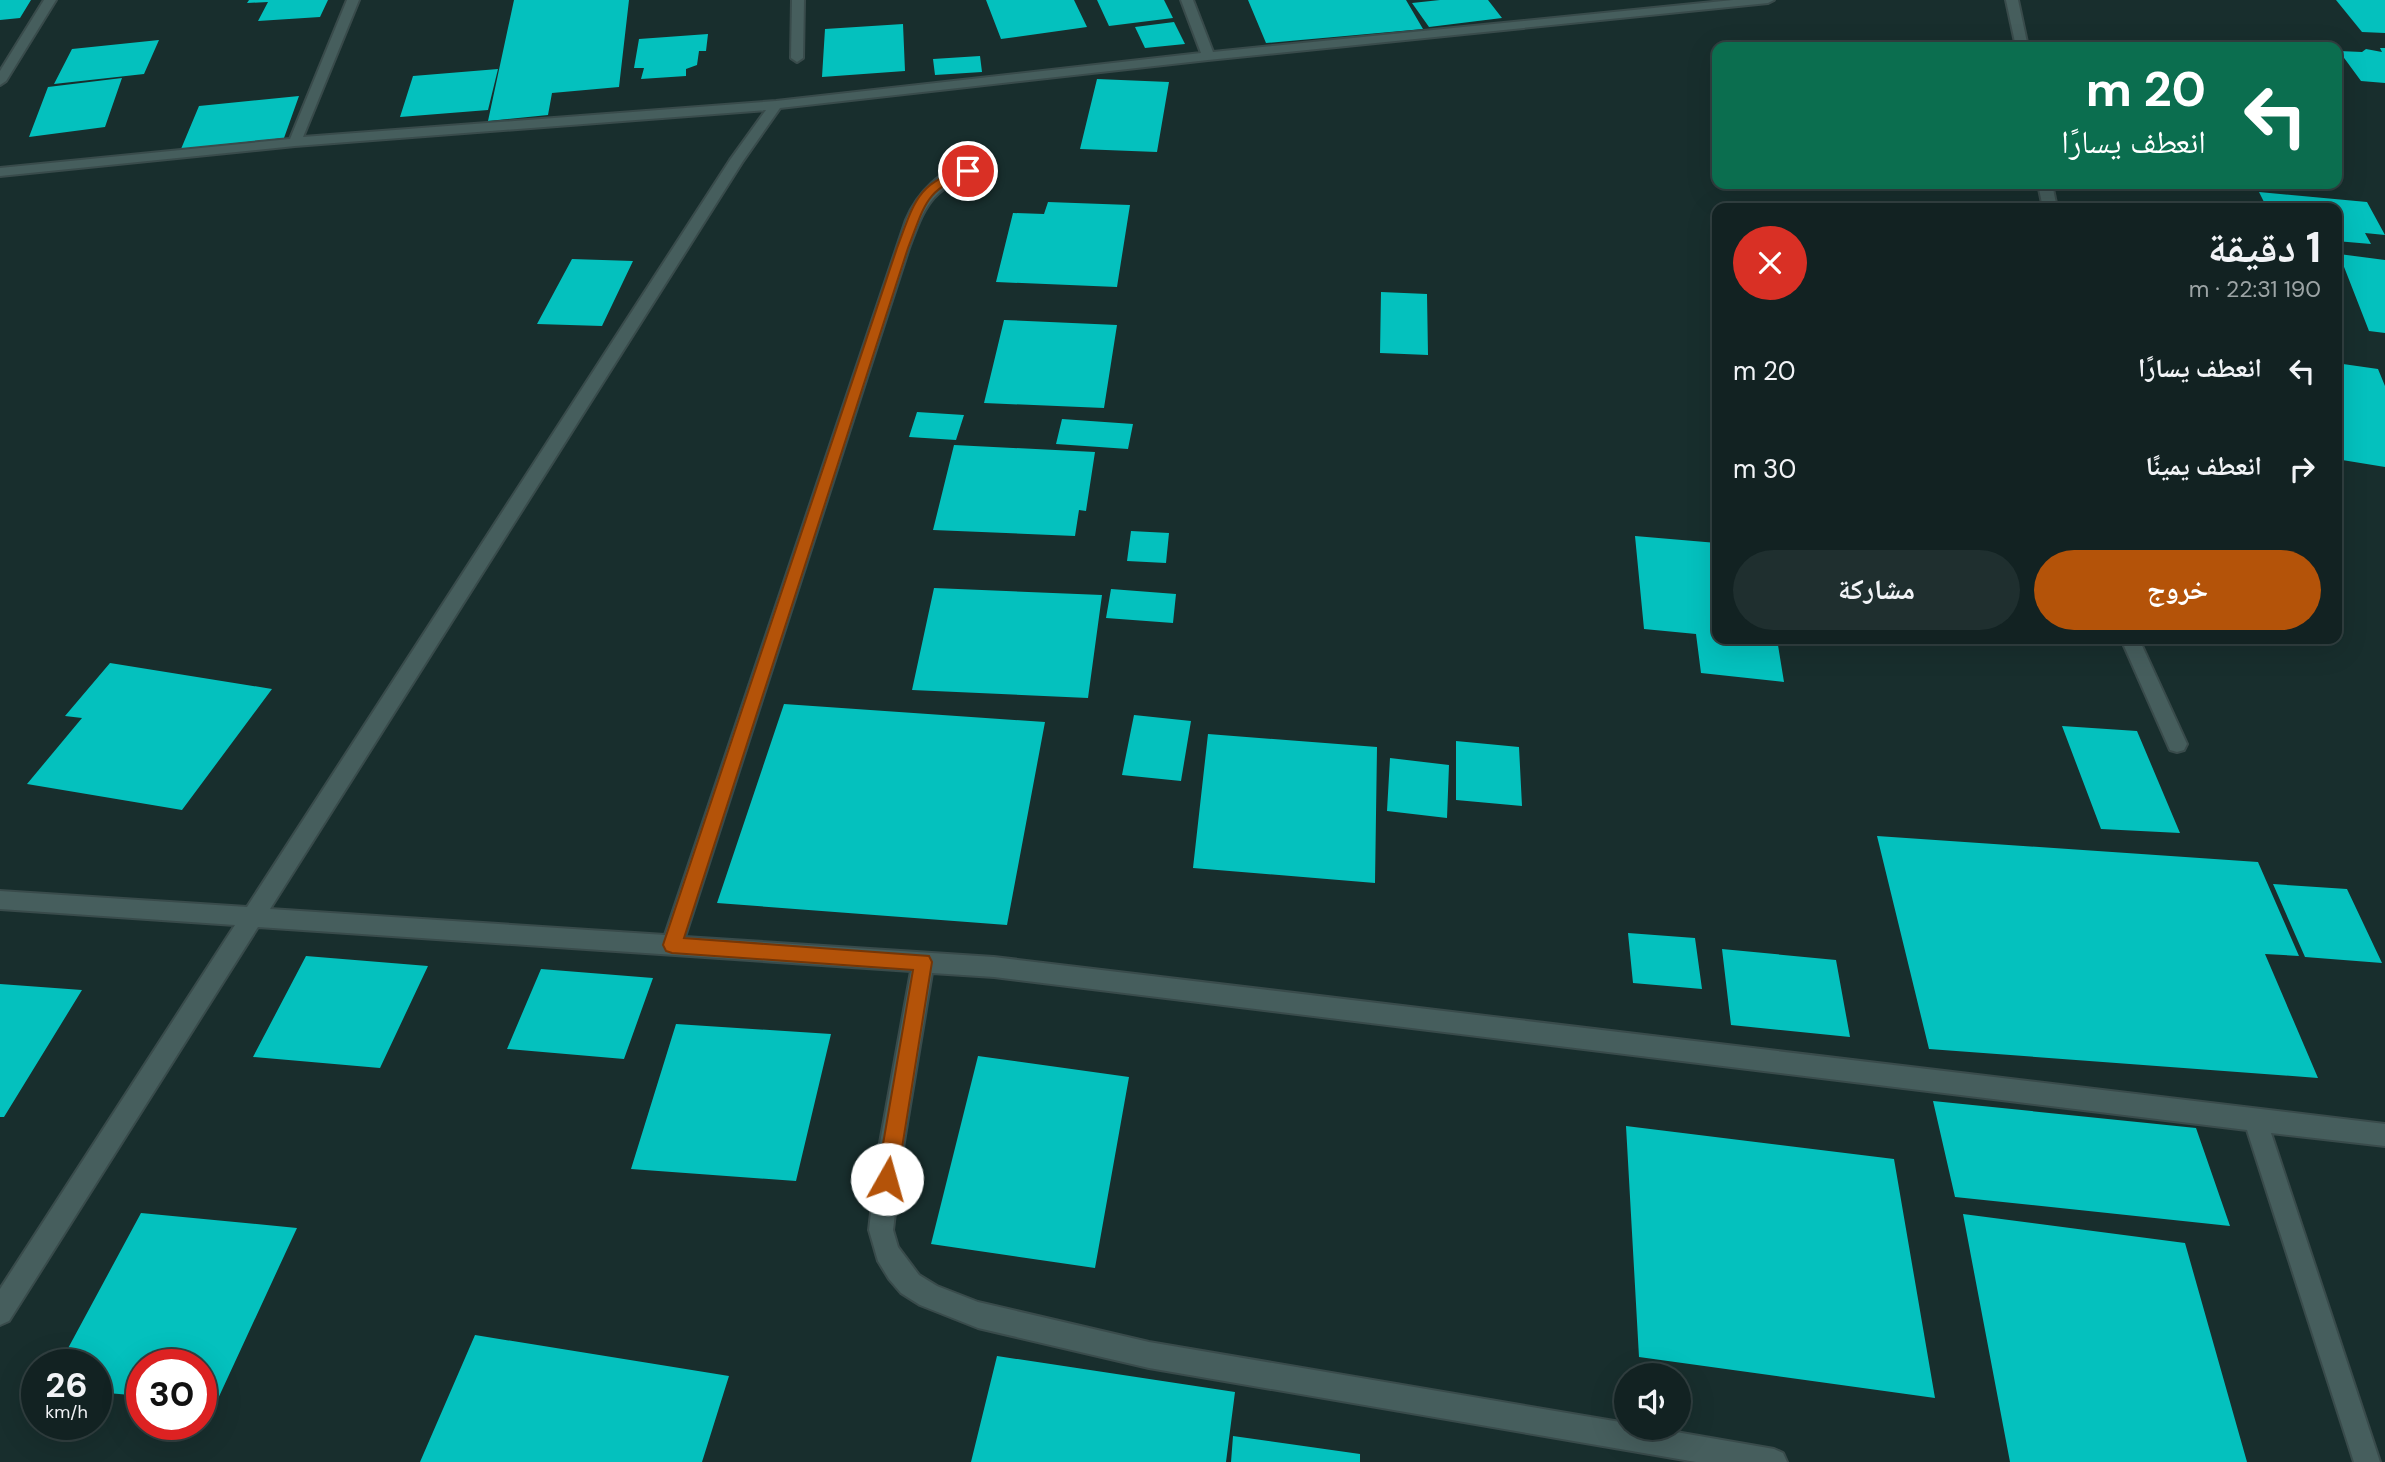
<!DOCTYPE html>
<html lang="ar">
<meta charset="utf-8">
<style>
:root{--surface:#122222;--page:#1f2f2f;--text:#f1f3f6;--muted:#9ca4a5;--line:#313f40;--accent:#b45309}
body{margin:0;font-family:"DM Sans","Noto Naskh Arabic",sans-serif;background:var(--page);color:var(--text);direction:rtl;height:100vh;display:flex;flex-direction:column;font-size:26px;white-space:nowrap}
*{box-sizing:border-box;margin:0}
p{font-size:23px;color:var(--muted)}
.icon{flex:none;width:38px;height:38px;fill:none;stroke:currentColor;stroke-width:2;stroke-linecap:round;stroke-linejoin:round}
.map{position:relative;flex:1;overflow:hidden;direction:ltr}
.drawer{position:absolute;left:1712px;top:203px;width:630px;height:441px;display:flex;flex-direction:column;background:var(--surface);border-radius:14px;box-shadow:0 7px 28px #0002,0 0 0 2px var(--line);direction:rtl}
.drawer>*{flex:none}
.top-card{position:absolute;left:1712px;top:42px;width:630px;height:147px;border-radius:14px;box-shadow:0 7px 28px #0002,0 0 0 2px var(--line);direction:rtl;background:#0b6e4f;color:#fff;overflow:hidden}
.buttons{position:absolute;left:1614px;top:1363px;display:grid;gap:14px}
.buttons a{display:grid;place-items:center;width:77px;height:77px;border-radius:50%;background:var(--surface);box-shadow:0 7px 28px #0002,0 0 0 2px var(--line);font-size:35px}
.speed{position:absolute;left:21px;top:1349px;display:flex;gap:14px;font-size:35px;font-weight:700;text-align:center}
.speed>*{display:grid;place-content:center;width:91px;height:91px;border-radius:50%;background:var(--surface);box-shadow:0 7px 28px #0002,0 0 0 2px var(--line);line-height:1}
.speed small{font-size:18px;font-weight:400}
.speed .limit{border:10px solid #d22;background:#fff;color:#111}
.pin{position:absolute;display:grid;place-items:center;width:60px;height:60px;color:#fff;margin:-30px;border:4px solid #fff;border-radius:50%;box-shadow:0 2px 7px #0007}
.me{position:absolute;width:77px;margin:-38px;rotate:7deg;stroke-linejoin:round;filter:drop-shadow(0 0 5px #0008)}
.turn{display:flex;align-items:center;gap:24px;height:147px;padding:0 21px;font-size:32px}
.turn .icon{width:91px;height:91px;stroke-width:2.5}
.turn b{display:block;font-size:49px;line-height:60px}
.round{display:grid;place-items:center;flex:none;width:74px;height:74px;border-radius:37px;background:var(--page)}
.headline{display:flex;align-items:center;justify-content:space-between;height:119px;padding:0 21px}
h1{font-size:42px;font-weight:700;line-height:52px}
.primary-button{display:flex;gap:14px;margin-top:auto;padding:14px 21px}
.primary-button a{flex:1;height:80px;border-radius:42px;background:var(--accent);color:#fff;font-size:28px;font-weight:700;line-height:80px;text-align:center}
.primary-button a+a{background:var(--page);color:var(--text)}
ul{padding:0;list-style:none}
li{display:flex;align-items:center;gap:21px;height:98px;padding:0 21px}
li div{flex:1}
li b{display:block;font-size:26px}
li em{font-style:normal}
.map>svg:first-child{display:block}
.building{fill:#04c1be}
.lines{fill:none;stroke-linecap:round;stroke-linejoin:round}
.minor-casing{stroke:#394b4b;stroke-width:4}
.minor{fill:#465e5d;fill-rule:evenodd}
.route{fill:#b45309;stroke:#753606;stroke-width:2}
</style>
<div class="map">
<svg width="2385" height="1462" viewBox="0 0 2385 1462">
<rect width="100%" height="100%" fill="#182e2d"/>
<!-- building -->
<path class="building" d="M 0,0 L 31,0 L 20,18 L 0,20 Z
M 249,0 L 328,0 L 320,17 L 258,21 L 268,2 L 247,3 Z
M 514,0 L 629,0 L 619,87 L 552,93 L 548,115 L 488,121 Z
M 986,0 L 1074,0 L 1087,27 L 1001,39 Z
M 1097,0 L 1164,0 L 1173,18 L 1109,26 Z
M 1248,0 L 1406,0 L 1423,29 L 1266,43 Z
M 1440,0 L 1488,0 L 1502,18 L 1429,27 L 1412,3 Z
M 2336,0 L 2385,0 L 2385,33 L 2362,32 Z
M 1174,22 L 1185,44 L 1145,48 L 1135,27 Z
M 903,24 L 905,71 L 822,77 L 825,29 Z
M 708,34 L 706,51 L 699,51 L 697,65 L 686,69 L 686,76 L 641,79 L 644,68 L 634,68 L 639,39 Z
M 159,40 L 144,74 L 54,84 L 72,49 Z
M 2380,48 L 2385,48 L 2385,83 L 2361,81 L 2339,51 L 2362,52 L 2366,49 L 2382,52 Z
M 980,56 L 982,72 L 935,75 L 933,59 Z
M 498,69 L 488,110 L 400,117 L 413,76 Z
M 122,78 L 105,127 L 29,137 L 48,87 Z
M 1097,79 L 1169,82 L 1157,152 L 1080,149 Z
M 299,96 L 284,138 L 181,149 L 199,106 Z
M 2259,192 L 2367,202 L 2385,235 L 2365,233 L 2371,244 L 2336,241 L 2336,208 L 2267,208 Z
M 1048,202 L 1130,205 L 1117,287 L 996,282 L 1013,213 L 1044,214 Z
M 2339,254 L 2385,260 L 2385,333 L 2369,331 Z
M 572,259 L 633,261 L 602,326 L 537,324 Z
M 1381,292 L 1427,294 L 1428,355 L 1380,353 Z
M 1004,320 L 1117,325 L 1104,408 L 984,403 Z
M 2336,363 L 2378,369 L 2385,386 L 2385,467 L 2336,459 Z
M 917,412 L 964,415 L 956,440 L 909,437 Z
M 1062,419 L 1133,424 L 1128,449 L 1056,444 Z
M 954,445 L 1095,452 L 1086,511 L 1079,510 L 1075,536 L 933,530 Z
M 1131,531 L 1169,533 L 1166,563 L 1127,561 Z
M 1635,536 L 1717,543 L 1717,639 L 1777,639 L 1784,682 L 1701,673 L 1696,634 L 1644,629 Z
M 934,588 L 1102,595 L 1088,698 L 912,690 Z
M 1111,589 L 1176,594 L 1173,623 L 1106,618 Z
M 110,663 L 272,689 L 182,810 L 27,784 L 82,718 L 65,716 Z
M 784,704 L 1045,722 L 1007,925 L 717,903 Z
M 1134,715 L 1191,721 L 1181,781 L 1122,775 Z
M 2062,726 L 2137,731 L 2180,833 L 2101,829 Z
M 1208,734 L 1377,747 L 1375,883 L 1193,868 Z
M 1456,741 L 1519,747 L 1522,806 L 1456,800 Z
M 1390,758 L 1449,765 L 1447,818 L 1387,811 Z
M 1877,836 L 2258,862 L 2299,956 L 2265,954 L 2318,1078 L 1929,1049 Z
M 2273,884 L 2347,889 L 2382,963 L 2305,957 Z
M 1628,933 L 1695,938 L 1702,989 L 1633,983 Z
M 1722,949 L 1836,960 L 1850,1037 L 1731,1025 Z
M 306,956 L 428,966 L 380,1068 L 253,1057 Z
M 541,969 L 653,978 L 624,1059 L 507,1049 Z
M 0,984 L 82,990 L 4,1117 L 0,1117 Z
M 676,1024 L 831,1034 L 796,1181 L 631,1169 Z
M 978,1056 L 1129,1077 L 1095,1268 L 931,1244 Z
M 1933,1101 L 2196,1128 L 2230,1226 L 1955,1197 Z
M 1626,1126 L 1894,1159 L 1935,1398 L 1639,1357 Z
M 141,1213 L 297,1228 L 216,1403 L 201,1402 L 201,1365 L 142,1365 L 142,1396 L 96,1392 L 96,1365 L 59,1365 Z
M 1963,1214 L 2185,1243 L 2247,1462 L 2010,1462 Z
M 475,1335 L 729,1376 L 702,1462 L 420,1462 Z
M 997,1356 L 1235,1392 L 1226,1462 L 971,1462 Z
M 1233,1436 L 1360,1454 L 1360,1462 L 1231,1462 Z"/>
<g class="lines">
<defs>
<path id="minor" d="M 44,0 L 56,0 L 6,81 L 0,85 L 0,71 Z
M 347,0 L 359,0 L 303,137 L 776,101 L 1201,53 L 1181,0 L 1193,0 L 1213,52 L 1733,0 L 1774,0 L 1768,3 L 1208,60 L 780,108 L 743,161 L 270,909 L 665,935 L 906,220 C 916,196 942,163 973,168 L 973,174 C 930,190 924,208 909,248 L 685,937 L 994,957 L 2385,1124 L 2385,1146 L 2271,1133 L 2380,1462 L 2354,1462 L 2247,1130 L 994,977 L 932,973 L 902,1154 L 893,1230 L 898,1247 L 919,1275 L 937,1286 L 978,1302 L 1149,1342 L 1626,1423 L 1626,1428 L 1653,1428 L 1774,1449 L 1783,1453 L 1787,1462 L 1696,1462 L 1149,1368 L 978,1328 L 920,1305 L 901,1293 L 889,1279 L 878,1261 L 869,1230 L 878,1154 L 911,971 L 258,927 L 9,1321 L 0,1325 L 0,1289 L 235,925 L 0,909 L 0,891 L 247,907 L 730,160 L 766,110 L 295,146 L 0,176 L 0,168 L 290,139 Z
M 792,0 L 804,0 L 803,58 L 797,62 L 791,58 Z
M 2006,0 L 2018,0 L 2028,47 L 2016,47 Z
M 2038,184 L 2052,184 L 2057,208 L 2043,208 Z
M 2121,639 L 2139,639 L 2187,744 L 2184,750 L 2177,752 L 2170,750 Z"/>
</defs>
<!-- minor casing -->
<use href="#minor" class="minor-casing"/>
<!-- minor -->
<use href="#minor" class="minor"/>
</g>
<!-- route -->
<path class="route" d="M 968,168 L 974,171 L 972,173 C 925,188 925,205 908,248 L 684,938 L 929,956 L 932,962 L 897,1179 L 894,1186 L 887,1189 L 880,1186 L 877,1179 L 913,970 L 672,953 L 666,951 L 663,945 L 897,248 C 914,203 917,181 968,168 Z"/>
</svg>
<div class="buttons">
<a><svg class="icon" aria-label="sound" viewBox="0 0 24 24"><path d="M4 9h4l5-4v14l-5-4H4zM17 9q2 3 0 6"/></svg></a>
</div>
<div class="speed"><div>26<small>km/h</small></div><div class="limit">30</div></div>
<div class="pin" style="left:968px;top:171px;background:#d93025"><svg class="icon" aria-label="arrive" viewBox="0 0 24 24"><path d="M6 21V4h12l-3 4 3 4H6"/></svg></div>
<svg class="me" style="left:887px;top:1179px" viewBox="-20 -20 40 40"><circle r="19" fill="#fff"/><path d="M0-13L10 11 0 6-10 11z" fill="#b45309"/></svg>
<div class="top-card">
<div class="turn"><svg class="icon" aria-label="left" viewBox="0 0 24 24"><path d="M17 20v-9H6M10 6l-5 5 5 5"/></svg><div><b>20 m</b>انعطف يسارًا</div></div>
</div>
<section class="drawer">
<div class="headline"><div><h1>1 دقيقة</h1><p>190 m · 22:31</p></div><a class="round" style="background:#d93025;color:#fff"><svg class="icon" aria-label="close" viewBox="0 0 24 24"><path d="M6 6l12 12M18 6L6 18"/></svg></a></div>
<ul>
<li><svg class="icon" aria-label="left" viewBox="0 0 24 24"><path d="M17 20v-9H6M10 6l-5 5 5 5"/></svg><div><b>انعطف يسارًا</b></div><em>20 m</em></li>
<li><svg class="icon" aria-label="right" viewBox="0 0 24 24"><path d="M7 20v-9h11M14 6l5 5-5 5"/></svg><div><b>انعطف يمينًا</b></div><em>30 m</em></li>
</ul>
<div class="primary-button"><a>خروج</a><a>مشاركة</a></div>
</section>
</div>
